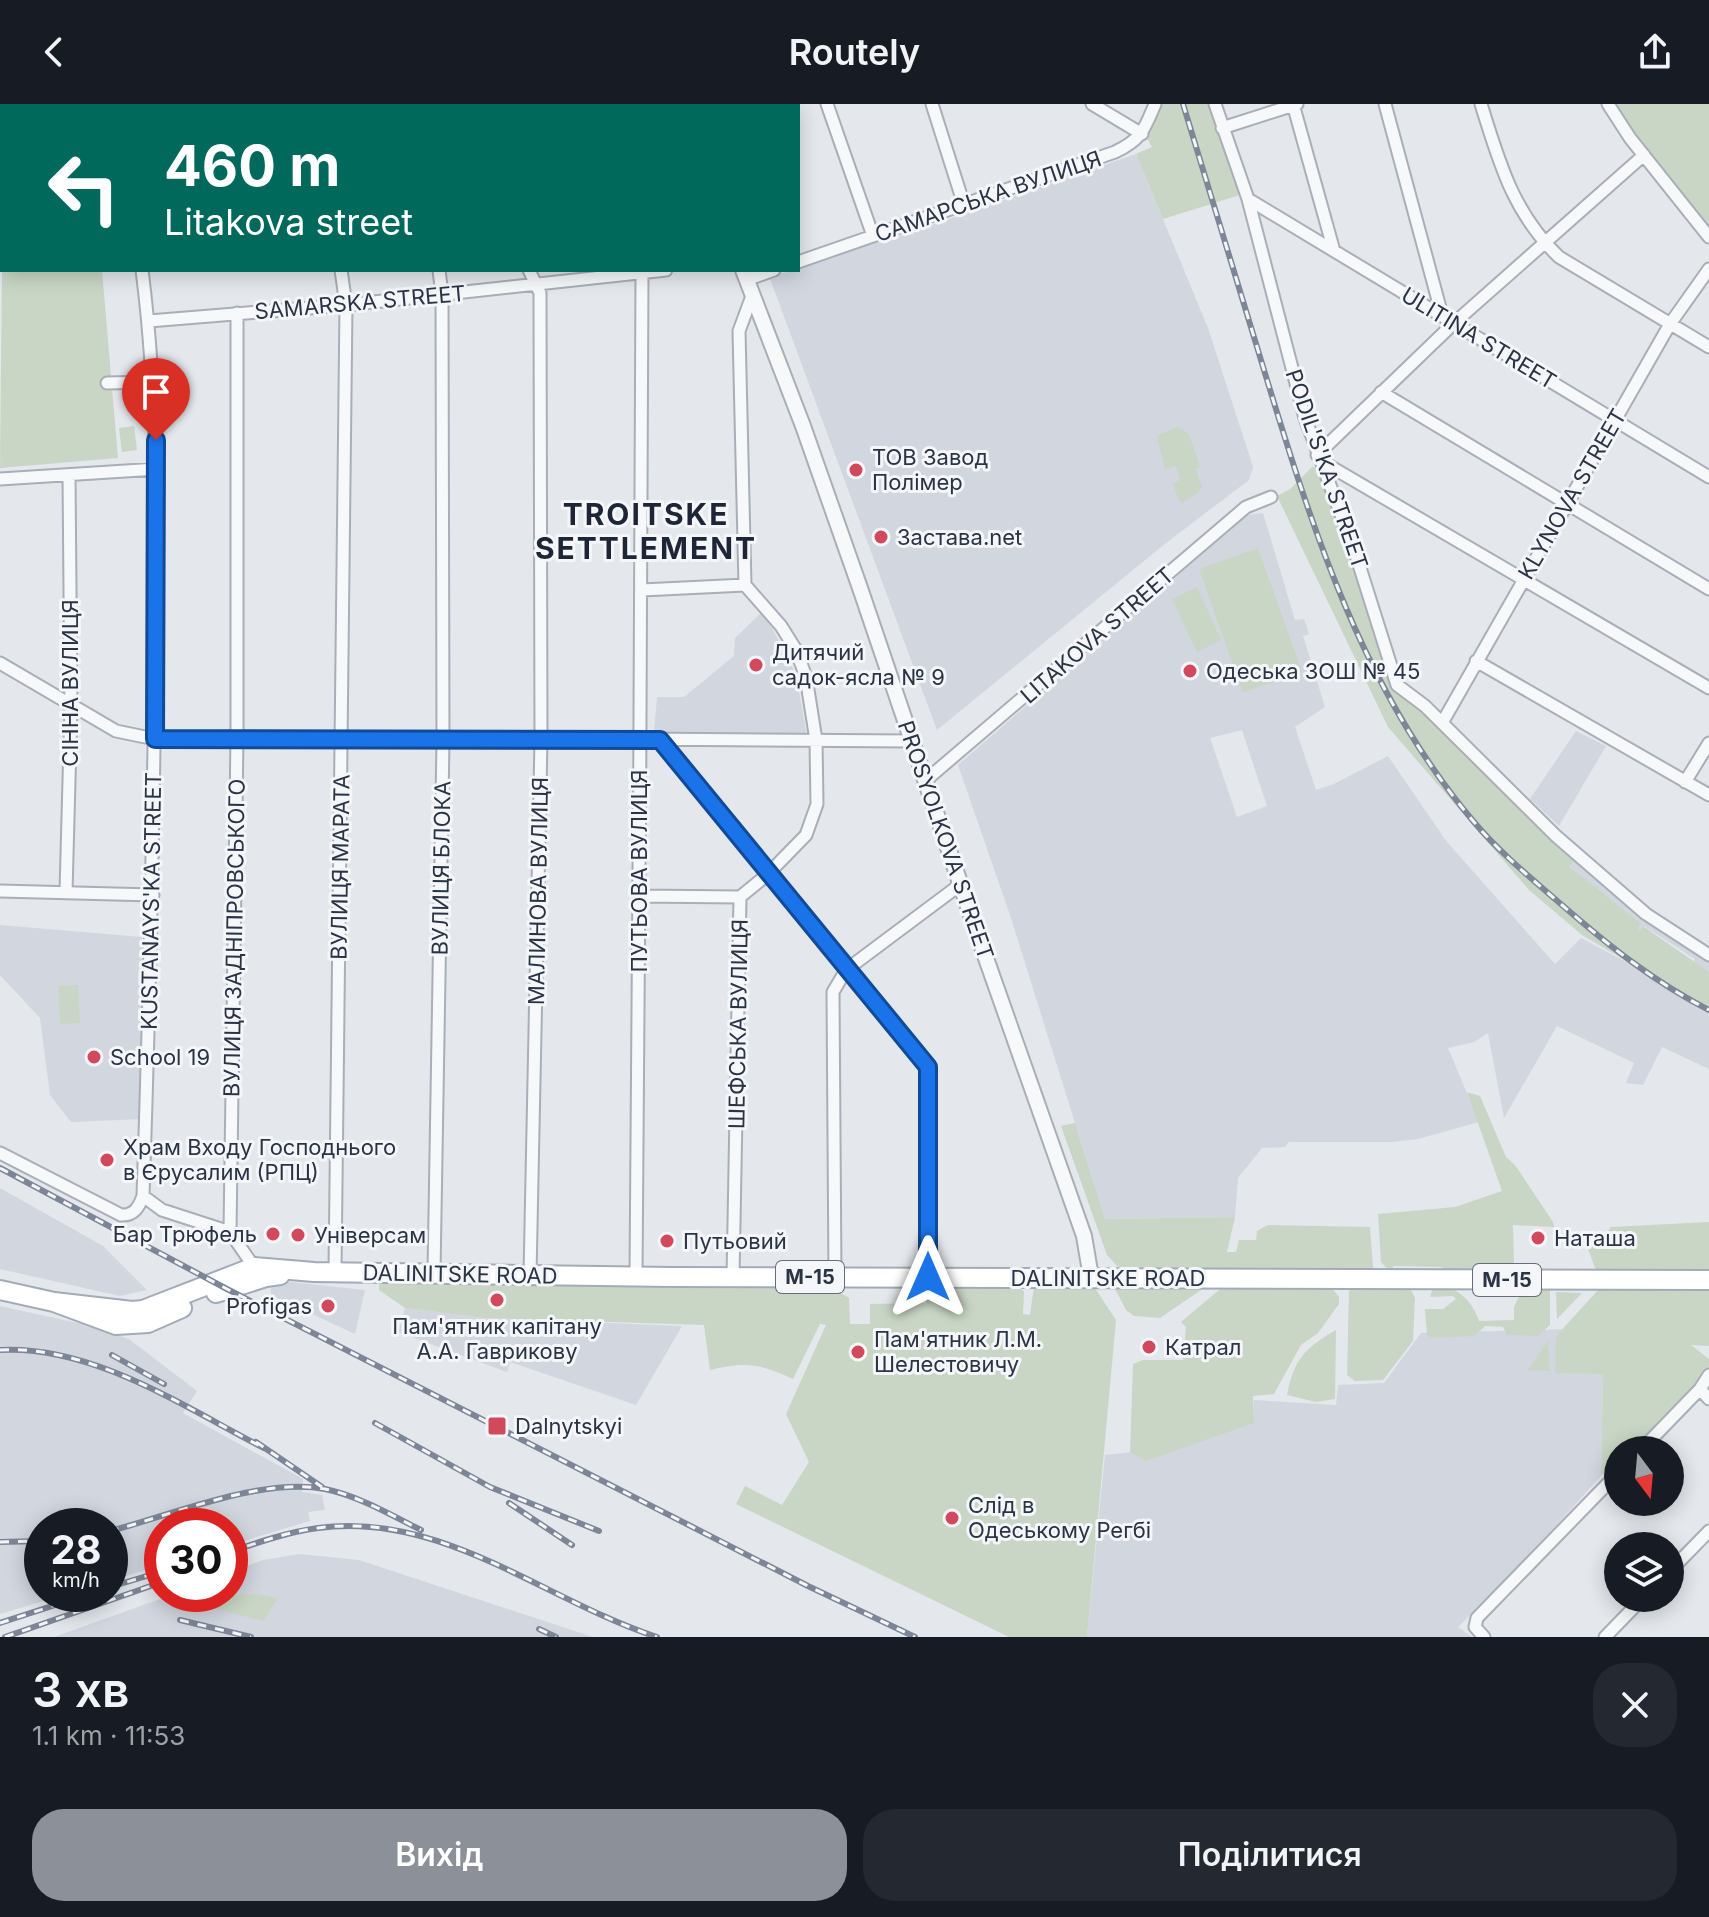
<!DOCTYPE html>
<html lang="uk">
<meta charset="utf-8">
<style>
:root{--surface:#171b24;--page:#242831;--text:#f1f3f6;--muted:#9ea1a6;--accent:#8c9099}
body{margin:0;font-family:Inter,sans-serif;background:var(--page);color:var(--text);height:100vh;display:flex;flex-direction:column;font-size:30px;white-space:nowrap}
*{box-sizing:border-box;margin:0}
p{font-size:26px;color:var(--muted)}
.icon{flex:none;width:44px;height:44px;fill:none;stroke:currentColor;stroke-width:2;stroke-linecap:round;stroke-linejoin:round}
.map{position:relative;height:1533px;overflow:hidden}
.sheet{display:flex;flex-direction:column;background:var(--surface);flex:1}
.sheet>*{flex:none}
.guide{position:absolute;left:0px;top:0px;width:800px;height:168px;box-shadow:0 4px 20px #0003;background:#00695c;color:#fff;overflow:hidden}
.needle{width:52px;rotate:164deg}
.fabs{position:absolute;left:1604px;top:1332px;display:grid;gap:16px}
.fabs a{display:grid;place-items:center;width:80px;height:80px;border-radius:50%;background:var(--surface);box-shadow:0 4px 20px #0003;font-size:40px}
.speed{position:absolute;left:24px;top:1404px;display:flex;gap:16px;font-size:40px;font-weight:700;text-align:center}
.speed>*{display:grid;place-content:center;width:104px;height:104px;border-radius:50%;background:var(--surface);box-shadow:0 4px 20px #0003;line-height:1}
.speed small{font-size:20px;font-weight:400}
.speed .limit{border:12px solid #d22;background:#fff;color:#111}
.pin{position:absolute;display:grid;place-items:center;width:68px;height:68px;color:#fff;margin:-82px -34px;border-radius:50% 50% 50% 0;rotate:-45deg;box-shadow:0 0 8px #0007}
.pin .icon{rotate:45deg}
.me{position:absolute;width:88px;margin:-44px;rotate:0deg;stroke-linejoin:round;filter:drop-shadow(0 0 6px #0008)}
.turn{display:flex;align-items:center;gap:28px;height:168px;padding:0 32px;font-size:36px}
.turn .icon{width:104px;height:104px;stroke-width:2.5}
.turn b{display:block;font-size:56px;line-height:68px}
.round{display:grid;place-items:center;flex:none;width:84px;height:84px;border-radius:32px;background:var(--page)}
.overview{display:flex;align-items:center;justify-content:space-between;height:136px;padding:0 32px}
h1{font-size:48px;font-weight:600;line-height:60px}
.cta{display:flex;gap:16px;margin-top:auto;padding:16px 32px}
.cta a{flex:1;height:92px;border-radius:32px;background:var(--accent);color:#fff;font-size:32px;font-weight:600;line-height:92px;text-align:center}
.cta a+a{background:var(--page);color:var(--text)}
header{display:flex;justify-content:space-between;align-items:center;height:104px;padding:0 32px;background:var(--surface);font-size:36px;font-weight:600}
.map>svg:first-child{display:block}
.built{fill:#d2d6de;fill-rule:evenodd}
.green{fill:#c9d6c5}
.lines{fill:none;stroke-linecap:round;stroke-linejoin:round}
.minor-casing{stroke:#a9aeb7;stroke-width:15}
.tertiary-casing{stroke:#a9aeb7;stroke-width:18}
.primary-casing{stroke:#a3abb8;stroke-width:22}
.minor{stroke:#f7f8fa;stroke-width:11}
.tertiary{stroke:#f7f8fa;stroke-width:14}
.primary{stroke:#fff;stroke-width:18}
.rail-casing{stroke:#7d8696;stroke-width:6}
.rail{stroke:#f4f6f9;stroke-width:3;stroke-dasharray:9;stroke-linecap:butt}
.route-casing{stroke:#114b97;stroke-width:20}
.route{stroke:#1a73e8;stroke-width:14}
.poi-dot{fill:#d1495b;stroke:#f4f6f9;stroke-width:3}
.labels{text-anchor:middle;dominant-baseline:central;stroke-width:6;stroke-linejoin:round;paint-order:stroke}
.shield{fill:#f4f6f9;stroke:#676e7b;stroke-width:2}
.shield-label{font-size:20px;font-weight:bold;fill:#2b3445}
.street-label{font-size:22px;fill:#2b3445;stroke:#f4f6f9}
.poi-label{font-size:22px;fill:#2b3445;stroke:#f4f6f9;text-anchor:start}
.district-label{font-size:30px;font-weight:bold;letter-spacing:2px;fill:#1d2536;stroke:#f4f6f9}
</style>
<header><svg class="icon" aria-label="back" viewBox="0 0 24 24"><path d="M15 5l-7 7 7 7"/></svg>Routely<svg class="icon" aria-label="share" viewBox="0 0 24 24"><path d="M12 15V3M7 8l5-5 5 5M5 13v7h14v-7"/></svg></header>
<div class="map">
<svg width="1709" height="1533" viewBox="0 0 1709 1533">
<rect width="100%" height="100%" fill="#e4e7ec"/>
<!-- built -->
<path class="built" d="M 1136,50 L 1208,224 L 1253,363 L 1249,376 L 1166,439 L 937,626 L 769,172 L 798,166 L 798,163 L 929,122 Z
M 1263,409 L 1295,516 L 1304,515 L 1309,530 L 1303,532 L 1325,603 L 1295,623 L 1316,686 L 1334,680 L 1388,652 L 1447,738 L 1555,860 L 1581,834 L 1709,902 L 1709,965 L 1662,943 L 1643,981 L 1626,979 L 1634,959 L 1557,922 L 1504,1014 L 1488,929 L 1474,938 L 1448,944 L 1479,1018 L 1418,1035 L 1392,1038 L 1289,1038 L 1285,1043 L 1262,1044 L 1238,1074 L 1235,1113 L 1105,1115 L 1011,814 L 958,661 L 1247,411 ZM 1242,626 L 1267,702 L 1237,713 L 1210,634 Z
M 761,509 L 772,524 L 796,571 L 807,632 L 654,628 L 657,593 L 684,593 L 734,552 L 735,534 Z
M 1576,627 L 1606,642 L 1559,722 L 1530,695 Z
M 1577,753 L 1709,855 L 1709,868 L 1693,858 L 1695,855 L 1644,822 L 1640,827 L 1637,825 L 1569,761 Z
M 0,821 L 142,833 L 142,1015 L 71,1018 L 50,991 L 40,914 L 0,871 Z
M 0,1084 L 103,1142 L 147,1186 L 120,1192 L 0,1165 Z
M 271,1176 L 365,1186 L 355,1230 L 271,1191 Z
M 0,1202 L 87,1221 L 129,1235 L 197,1287 L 183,1309 L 303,1375 L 302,1388 L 322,1391 L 325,1406 L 308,1408 L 310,1417 L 230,1441 L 230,1422 L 162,1422 L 162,1461 L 110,1477 L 110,1422 L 42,1422 L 42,1490 L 67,1490 L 0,1510 Z
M 405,1204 L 484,1214 L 682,1222 L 636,1301 L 510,1258 L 507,1268 L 398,1228 Z
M 1604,1224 L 1601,1372 L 1514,1468 L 1458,1523 L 1472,1533 L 1087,1533 L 1105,1351 L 1133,1348 L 1147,1356 L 1253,1319 L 1254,1296 L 1336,1301 L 1338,1281 L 1384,1279 L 1421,1229 Z
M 300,1450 L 359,1456 L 593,1533 L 54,1533 L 174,1490 L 230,1490 L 230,1468 L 263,1456 Z"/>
<!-- green -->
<path class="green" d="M 1160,0 L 1212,0 L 1240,91 L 1163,115 L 1136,50 L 1152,43 L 1146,32 Z
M 1610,0 L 1709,0 L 1709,136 Z
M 2,161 L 2,166 L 102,166 L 118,354 L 0,364 Z
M 134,322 L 137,346 L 122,348 L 119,324 Z
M 1178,323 L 1189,330 L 1200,363 L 1196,365 L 1202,383 L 1199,388 L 1182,399 L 1179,397 L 1173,379 L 1180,376 L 1176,362 L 1165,365 L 1157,332 Z
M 1312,363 L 1320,365 L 1397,583 L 1416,595 L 1577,753 L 1569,762 L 1640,819 L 1638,825 L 1640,827 L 1643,822 L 1709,868 L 1709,906 L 1582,831 L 1529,786 L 1388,623 L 1277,392 L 1290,385 Z
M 1258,444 L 1302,568 L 1243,589 L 1199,465 Z
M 1197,483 L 1221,536 L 1197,548 L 1172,495 Z
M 78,881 L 80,919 L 60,920 L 58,882 Z
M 1467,988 L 1480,992 L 1506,1053 L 1515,1061 L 1553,1118 L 1554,1123 L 1513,1121 L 1514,1159 L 1532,1161 L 1536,1174 L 1446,1173 L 1442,1163 L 1393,1162 L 1392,1170 L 1381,1158 L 1378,1110 L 1455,1103 L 1502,1087 Z
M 1075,1019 L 1105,1115 L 1235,1113 L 1227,1148 L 1236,1148 L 1239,1136 L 1256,1136 L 1257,1127 L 1268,1121 L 1370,1123 L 1373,1164 L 1366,1169 L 1118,1163 L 1107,1151 L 1061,1022 Z
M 1709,1118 L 1709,1169 L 1598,1172 L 1587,1142 L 1598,1141 L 1611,1123 Z
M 379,1177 L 827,1181 L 849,1194 L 850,1220 L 870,1220 L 870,1200 L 926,1199 L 926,1181 L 1020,1183 L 1024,1188 L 1023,1210 L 1030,1211 L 1034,1183 L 1093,1181 L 1116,1216 L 1087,1533 L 1009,1533 L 736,1400 L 745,1382 L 782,1401 L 809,1358 L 786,1310 L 826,1221 L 820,1220 L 793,1275 C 759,1259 746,1258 710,1266 L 704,1221 L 484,1214 L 405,1204 L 379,1186 Z
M 1328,1179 L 1339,1193 L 1339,1200 L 1318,1229 L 1301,1241 L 1274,1290 L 1253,1292 L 1254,1319 L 1146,1357 L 1130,1348 L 1133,1260 L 1143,1256 L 1183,1256 L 1186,1223 L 1181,1218 L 1225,1181 Z
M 1354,1180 L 1408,1180 L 1415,1194 L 1413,1237 L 1383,1276 L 1355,1277 L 1347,1271 L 1349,1186 Z
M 1113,1181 L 1207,1182 L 1160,1214 L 1134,1212 L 1126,1206 Z
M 1438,1181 C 1458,1183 1473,1198 1479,1217 L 1514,1216 L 1514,1203 L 1522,1186 L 1550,1186 L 1550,1221 L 1538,1232 L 1507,1231 L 1503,1223 L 1485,1222 L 1475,1232 L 1432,1234 L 1427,1231 L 1425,1205 L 1443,1205 L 1456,1195 L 1453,1192 L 1430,1193 L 1433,1184 Z
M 1709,1182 L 1709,1242 L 1691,1241 L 1709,1255 L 1709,1274 L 1629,1346 L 1618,1346 L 1618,1356 L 1601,1372 L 1603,1270 L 1555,1269 L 1556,1232 L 1601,1183 Z
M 1556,1188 L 1582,1189 L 1557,1215 Z
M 1336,1226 L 1335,1295 L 1316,1298 L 1287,1291 C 1294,1255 1305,1244 1336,1226 Z
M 1548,1237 L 1550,1267 L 1528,1266 Z
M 256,1490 L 278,1494 L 263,1517 L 186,1497 L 198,1493 Z"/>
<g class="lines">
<defs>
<path id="minor" d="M 38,0 L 38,2
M 174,0 L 174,2
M 421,0 L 421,2
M 500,0 L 501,2
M 556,0 L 556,2
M 602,0 L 603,2
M 827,0 L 873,132
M 932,0 L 964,101
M 1092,0 L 1142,30
M 1215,0 L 1248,95 L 1305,314 L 1356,451 L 1397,581 L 1425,602 L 1556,732 L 1646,810 L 1709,851
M 1293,0 L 1334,147
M 1385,0 L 1442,211
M 1481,0 C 1499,58 1513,109 1559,153 L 1709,243
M 1608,0 L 1630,34 L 1709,133
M 309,2 L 320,1
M 1222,24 L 1297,0
M 1248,95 L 1709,373
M 0,129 L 2,128
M 798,158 L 1115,48 C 1142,35 1144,26 1155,0
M 142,166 C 159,299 157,432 155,565 C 153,741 149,916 143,1092
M 529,166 L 540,189 L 541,636 L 530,1171
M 746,176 L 774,166
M 237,209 L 237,633 L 230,1128 L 254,1163
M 149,217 L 346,201 L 666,166
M 107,279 L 152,278
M 1381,288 L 1709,485
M 1317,351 L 1454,219 L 1644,51
M 1321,357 L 1709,584
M 0,375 L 157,365
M 642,486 L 745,481
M 1476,557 L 1709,691
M 0,559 L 116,627 L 155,635 L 237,633 L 443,637 L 639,635 L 913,637
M 1442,619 L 1670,220 L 1709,165
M 660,636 L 928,963 L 928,1173
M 926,676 L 1246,403 L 1271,393
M 1685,678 L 1709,639
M 0,787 L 153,791
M 66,788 L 71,602 L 69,371
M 639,792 L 740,793
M 0,1049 L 121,1111 C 134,1112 139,1103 143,1092 L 162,1106 L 230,1128
M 335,1168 L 346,201 L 341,166
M 434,1169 L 443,637 L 442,191 L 439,166
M 636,1172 C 638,838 642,503 642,169
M 733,1173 L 740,793 L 768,770 L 806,731 L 817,700 L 816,636 L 806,573 L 796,546 L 781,522 L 745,481 L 739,227 L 752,192
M 835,1173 L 833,888 L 846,866 L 961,780
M 1700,1285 L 1709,1295
M 1641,1346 L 1700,1285 L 1709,1271
M 1670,1467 L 1709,1427
M 1484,1533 L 1475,1523 L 1477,1514 L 1618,1369
M 1605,1533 L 1643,1494"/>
<path id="tertiary" d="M 683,0 L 684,2
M 743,166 L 803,322 L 860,484 L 975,823 L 1084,1132 L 1091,1173"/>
<path id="primary" d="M 0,1186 L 54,1198 L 116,1221 L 148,1219 L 182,1204
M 216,1189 L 266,1173 L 280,1171
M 54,1198 L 132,1207 L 143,1206 L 254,1163 L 314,1168 L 672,1173 L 1709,1176"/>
</defs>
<!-- minor casing -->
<use href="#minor" class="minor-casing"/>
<!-- tertiary casing -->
<use href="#tertiary" class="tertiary-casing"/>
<!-- primary casing -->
<use href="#primary" class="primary-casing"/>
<!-- minor -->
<use href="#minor" class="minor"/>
<!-- tertiary -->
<use href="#tertiary" class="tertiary"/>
<!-- primary -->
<use href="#primary" class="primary"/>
<defs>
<path id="rail" d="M 1183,0 C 1210,89 1237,177 1264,266 C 1313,427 1363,587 1474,718 C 1500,749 1532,775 1562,801 C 1608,841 1654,878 1709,906
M 0,1064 L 227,1185 L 808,1482 L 915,1533
M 0,1246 C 93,1241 184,1303 264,1344
M 112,1251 L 164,1280
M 375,1319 L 490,1383 L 599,1427
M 256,1338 L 322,1383
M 509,1399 L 572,1441
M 110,1427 C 173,1411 261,1373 325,1385 C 359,1392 391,1411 421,1426
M 0,1438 L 42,1437
M 230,1448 C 259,1438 288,1428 318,1424 C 442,1407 546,1497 657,1533
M 110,1483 L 160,1468
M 180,1516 L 251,1533
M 0,1519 L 89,1490
M 539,1525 L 556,1533
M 5,1533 L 162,1478"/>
</defs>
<!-- rail casing -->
<use href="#rail" class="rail-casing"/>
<!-- rail -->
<use href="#rail" class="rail"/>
</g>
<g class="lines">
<defs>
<path id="route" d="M 156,336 L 155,635 L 660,636 L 928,963 L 928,1173"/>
</defs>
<!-- route casing -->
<use href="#route" class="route-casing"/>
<!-- route -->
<use href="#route" class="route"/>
</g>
<!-- markers -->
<g class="poi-dot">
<circle cx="856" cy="366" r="8"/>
<circle cx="881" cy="433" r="8"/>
<circle cx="756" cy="561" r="8"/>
<circle cx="1190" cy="567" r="8"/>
<circle cx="94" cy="953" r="8"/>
<circle cx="107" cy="1056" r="8"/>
<circle cx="273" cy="1130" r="8"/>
<circle cx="298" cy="1131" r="8"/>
<circle cx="1538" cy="1134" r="8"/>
<circle cx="667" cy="1137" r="8"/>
<circle cx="497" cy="1196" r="8"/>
<circle cx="328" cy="1202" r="8"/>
<circle cx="1149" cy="1243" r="8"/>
<circle cx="858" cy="1248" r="8"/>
<rect x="487" y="1312" width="20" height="20" rx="4"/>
<circle cx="952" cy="1414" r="8"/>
</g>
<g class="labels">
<!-- shield labels -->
<g class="shield">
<rect x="776" y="1157" width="68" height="32" rx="6"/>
<rect x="1473" y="1160" width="68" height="32" rx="6"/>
</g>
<g class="shield-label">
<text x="810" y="1173">М-15</text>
<text x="1507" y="1176">М-15</text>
</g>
<!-- street labels -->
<g class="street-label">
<text transform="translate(988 92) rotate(-19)">САМАРСЬКА ВУЛИЦЯ</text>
<text transform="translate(360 198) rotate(-5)">SAMARSKA STREET</text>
<text transform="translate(1479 234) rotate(31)">ULITINA STREET</text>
<text transform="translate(1327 365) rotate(71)">PODIL'S'KA STREET</text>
<text transform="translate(1572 390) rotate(-60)">KLYNOVA STREET</text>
<text transform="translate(1097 531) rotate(-41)">LITAKOVA STREET</text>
<text transform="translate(70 579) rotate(-90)">СІННА ВУЛИЦЯ</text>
<text transform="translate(946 736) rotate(71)">PROSYOLKOVA STREET</text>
<text transform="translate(340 763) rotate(-89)">ВУЛИЦЯ МАРАТА</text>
<text transform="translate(441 764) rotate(-89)">ВУЛИЦЯ БЛОКА</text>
<text transform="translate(639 767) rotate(-90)">ПУТЬОВА ВУЛИЦЯ</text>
<text transform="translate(538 787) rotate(-89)">МАЛИНОВА ВУЛИЦЯ</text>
<text transform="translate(151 797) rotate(-89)">KUSTANAYS'KA STREET</text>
<text transform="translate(234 834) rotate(-89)">ВУЛИЦЯ ЗАДНІПРОВСЬКОГО</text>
<text transform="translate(738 920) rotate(-89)">ШЕФСЬКА ВУЛИЦЯ</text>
<text transform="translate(460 1170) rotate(1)">DALINITSKE ROAD</text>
<text x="1108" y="1174">DALINITSKE ROAD</text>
</g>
<!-- poi labels -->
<g class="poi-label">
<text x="872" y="353">ТОВ Завод<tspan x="872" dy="25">Полімер</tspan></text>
<text x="897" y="433">Застава.net</text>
<text x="772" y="548">Дитячий<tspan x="772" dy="25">садок-ясла № 9</tspan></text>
<text x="1206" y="567">Одеська ЗОШ № 45</text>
<text x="110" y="953">School 19</text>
<text x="123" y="1043">Храм Входу Господнього<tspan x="123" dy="25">в Єрусалим (РПЦ)</tspan></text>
<text x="257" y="1130" text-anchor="end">Бар Трюфель</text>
<text x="314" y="1131">Універсам</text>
<text x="1554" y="1134">Наташа</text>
<text x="683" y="1137">Путьовий</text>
<text x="312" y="1202" text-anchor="end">Profigas</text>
<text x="497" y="1222" text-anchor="middle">Пам'ятник капітану<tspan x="497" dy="25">А.А. Гаврикову</tspan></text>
<text x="874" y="1235">Пам'ятник Л.М.<tspan x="874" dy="25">Шелестовичу</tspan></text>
<text x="1165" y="1243">Катрал</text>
<text x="515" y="1322">Dalnytskyi</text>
<text x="968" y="1401">Слід в<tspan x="968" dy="25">Одеському Регбі</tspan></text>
</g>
<!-- district labels -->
<g class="district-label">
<text x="646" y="410">TROITSKE<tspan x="646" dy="34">SETTLEMENT</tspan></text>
</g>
</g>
</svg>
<div class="fabs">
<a><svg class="needle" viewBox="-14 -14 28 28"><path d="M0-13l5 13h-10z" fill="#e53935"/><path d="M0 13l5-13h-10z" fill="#9ea1a6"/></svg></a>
<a><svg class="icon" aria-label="layers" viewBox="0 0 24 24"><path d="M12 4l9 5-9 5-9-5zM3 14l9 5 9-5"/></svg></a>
</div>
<div class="speed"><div>28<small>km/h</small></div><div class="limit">30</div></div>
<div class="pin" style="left:156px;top:336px;background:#d93025"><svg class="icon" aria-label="arrive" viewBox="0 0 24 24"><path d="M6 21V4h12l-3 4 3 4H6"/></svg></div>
<svg class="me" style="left:928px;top:1173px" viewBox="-20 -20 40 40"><path d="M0-17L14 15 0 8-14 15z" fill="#1a73e8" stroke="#fff" stroke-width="4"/></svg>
<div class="guide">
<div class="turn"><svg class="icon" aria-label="left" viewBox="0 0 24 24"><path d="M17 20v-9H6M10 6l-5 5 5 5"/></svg><div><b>460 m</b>Litakova street</div></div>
</div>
</div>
<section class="sheet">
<div class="overview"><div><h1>3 хв</h1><p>1.1 km · 11:53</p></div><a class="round"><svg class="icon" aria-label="close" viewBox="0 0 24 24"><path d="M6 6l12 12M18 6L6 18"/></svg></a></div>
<div class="cta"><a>Вихід</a><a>Поділитися</a></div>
</section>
